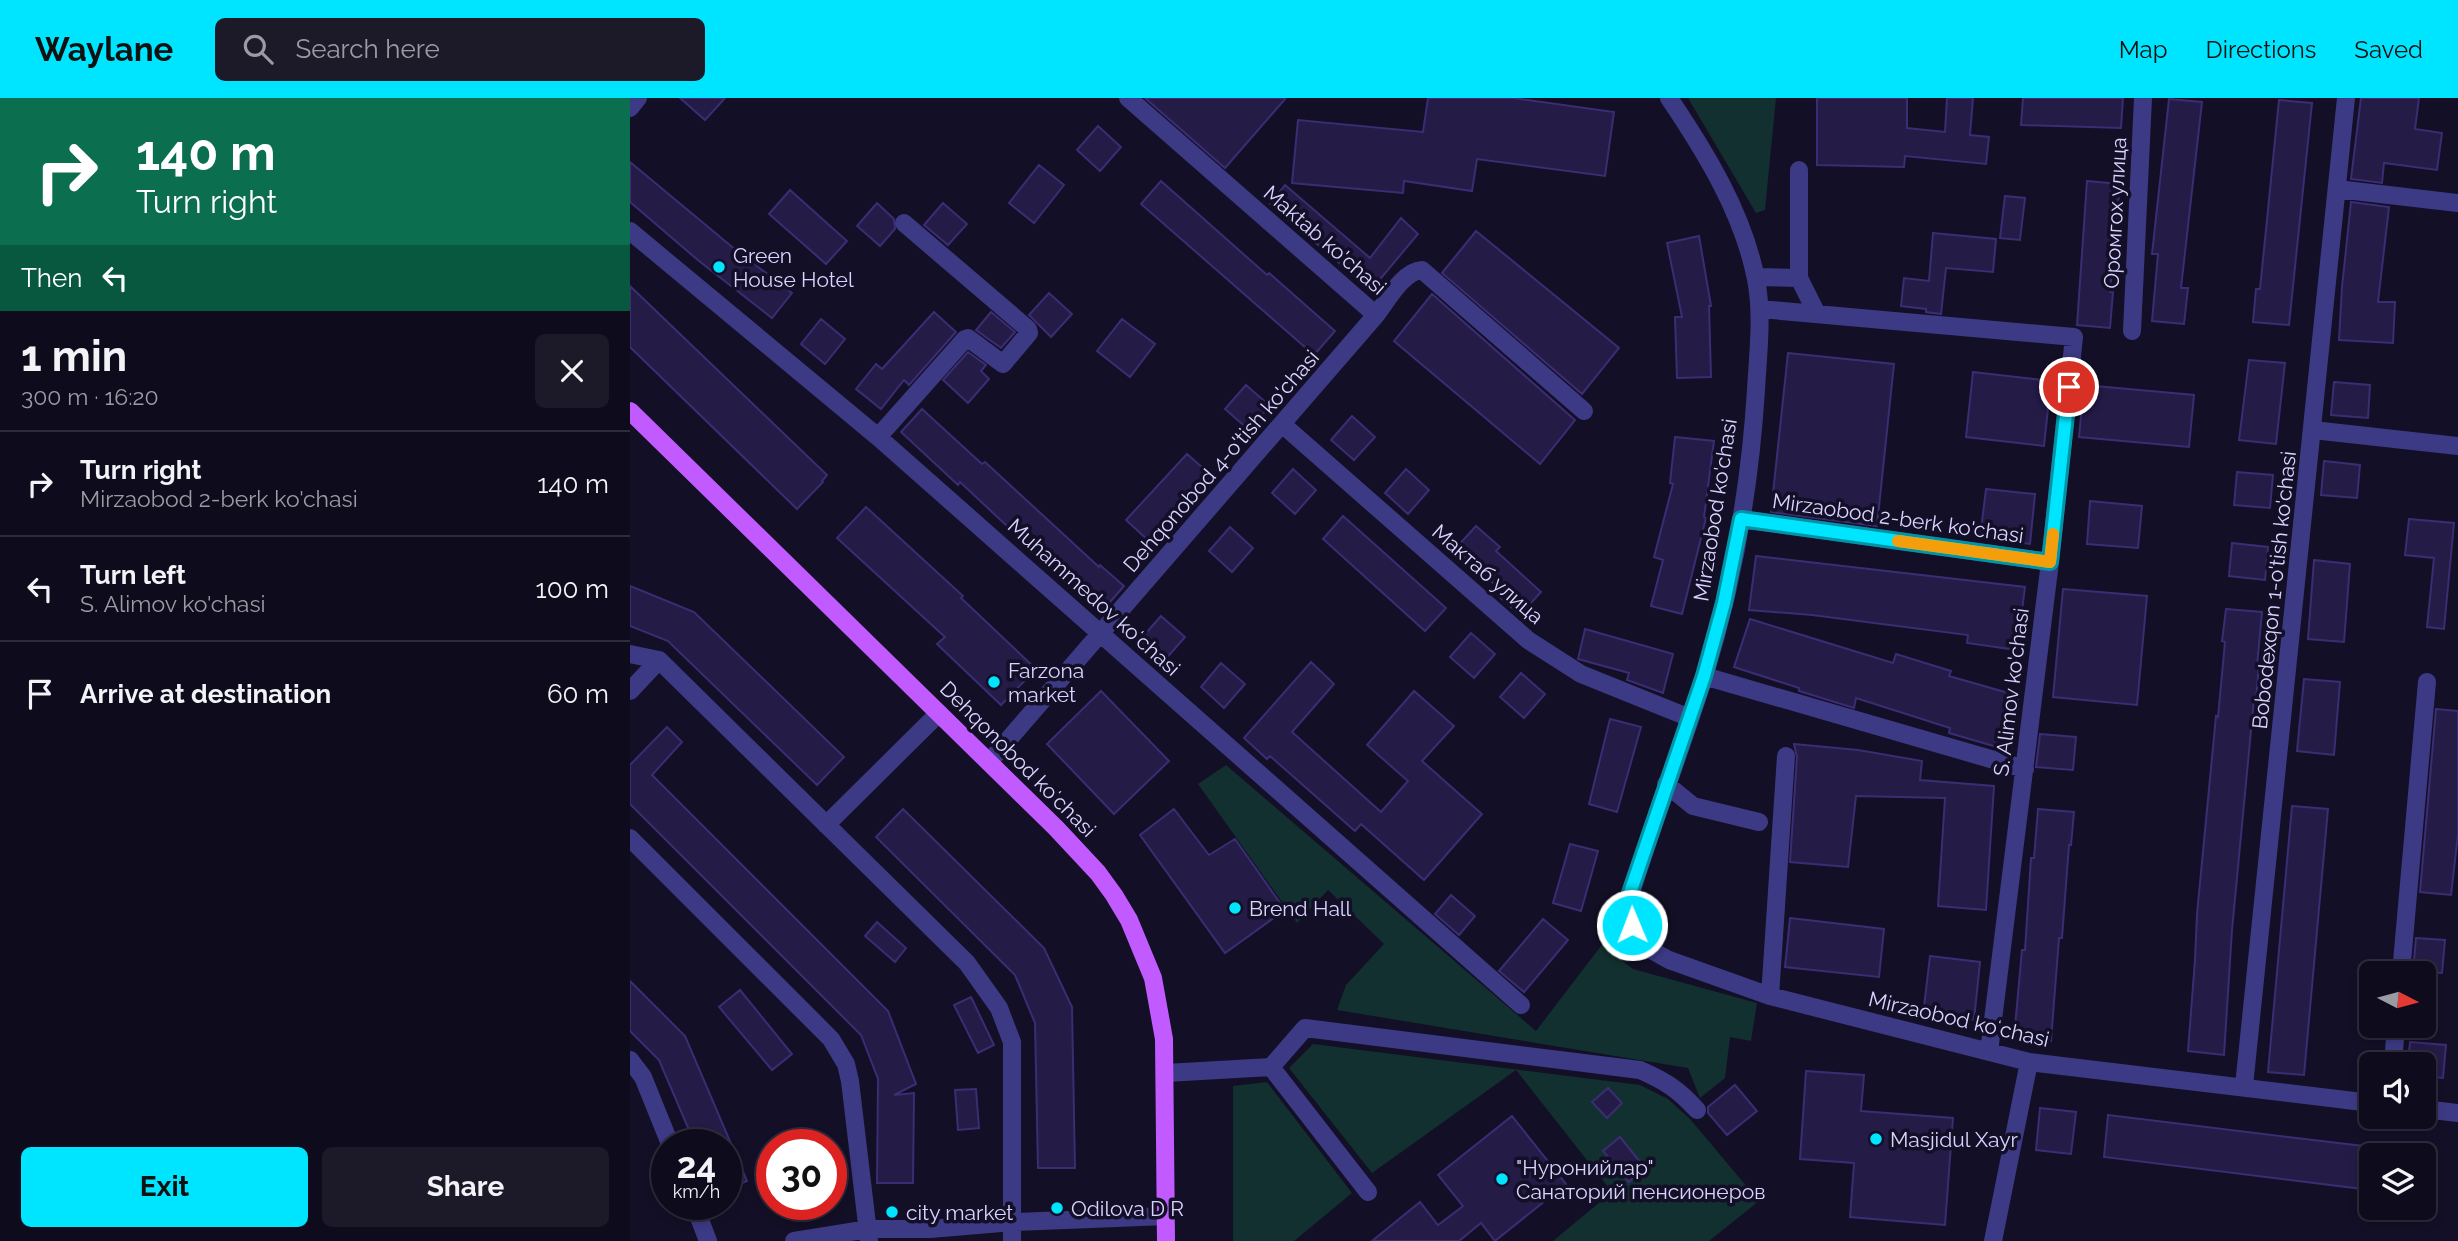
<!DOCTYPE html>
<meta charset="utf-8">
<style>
:root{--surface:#0e0b1c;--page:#1c1929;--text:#f1f3f6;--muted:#9b9ba3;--line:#2e2b3b;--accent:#00e5ff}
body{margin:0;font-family:Raleway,sans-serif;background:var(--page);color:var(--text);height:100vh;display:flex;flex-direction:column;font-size:26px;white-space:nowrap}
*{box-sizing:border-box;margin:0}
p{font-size:23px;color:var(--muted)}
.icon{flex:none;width:38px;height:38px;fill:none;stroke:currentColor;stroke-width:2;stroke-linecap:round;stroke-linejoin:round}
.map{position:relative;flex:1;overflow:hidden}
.drawer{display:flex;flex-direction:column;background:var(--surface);width:630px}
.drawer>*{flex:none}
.guide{background:#0b6e4f;color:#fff;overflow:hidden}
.needle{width:46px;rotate:96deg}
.fabs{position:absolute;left:1729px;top:863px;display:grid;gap:14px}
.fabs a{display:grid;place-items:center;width:77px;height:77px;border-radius:10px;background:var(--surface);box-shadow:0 4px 10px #0003,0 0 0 2px var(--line);font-size:35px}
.speed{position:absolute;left:21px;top:1031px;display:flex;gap:14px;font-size:35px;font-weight:700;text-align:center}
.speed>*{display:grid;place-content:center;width:91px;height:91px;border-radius:50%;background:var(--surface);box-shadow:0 4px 10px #0003,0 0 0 2px var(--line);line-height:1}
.speed small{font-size:18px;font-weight:400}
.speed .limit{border:10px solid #d22;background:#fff;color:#111}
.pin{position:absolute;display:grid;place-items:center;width:60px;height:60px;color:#fff;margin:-30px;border:4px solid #fff;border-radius:50%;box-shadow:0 2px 7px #0007}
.me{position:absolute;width:77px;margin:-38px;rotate:359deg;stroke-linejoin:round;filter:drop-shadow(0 0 5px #0008)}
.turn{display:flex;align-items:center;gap:24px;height:147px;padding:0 21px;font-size:32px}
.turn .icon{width:91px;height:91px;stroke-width:2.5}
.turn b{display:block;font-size:49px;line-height:60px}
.then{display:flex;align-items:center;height:66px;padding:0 21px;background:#0003;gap:14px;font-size:26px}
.round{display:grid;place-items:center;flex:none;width:74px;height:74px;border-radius:10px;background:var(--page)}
.headline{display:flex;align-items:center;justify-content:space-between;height:119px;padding:0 21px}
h1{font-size:42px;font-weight:700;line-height:52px}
.primary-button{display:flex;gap:14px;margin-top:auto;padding:14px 21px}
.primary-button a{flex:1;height:80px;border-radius:10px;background:var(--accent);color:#111;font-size:28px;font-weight:700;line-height:80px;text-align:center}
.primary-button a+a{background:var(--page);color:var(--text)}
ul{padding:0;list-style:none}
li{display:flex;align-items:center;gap:21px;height:105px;padding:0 21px;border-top:2px solid var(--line)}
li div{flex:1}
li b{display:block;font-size:26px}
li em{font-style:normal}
header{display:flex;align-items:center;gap:42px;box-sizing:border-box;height:98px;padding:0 35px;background:var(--accent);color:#111}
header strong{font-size:33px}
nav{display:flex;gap:38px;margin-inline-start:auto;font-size:24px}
.search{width:490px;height:63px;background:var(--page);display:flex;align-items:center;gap:18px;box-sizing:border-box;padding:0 24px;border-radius:10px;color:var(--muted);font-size:26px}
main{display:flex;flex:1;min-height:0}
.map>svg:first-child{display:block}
.green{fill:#12302f}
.building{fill:#241b47;stroke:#3b2d73;stroke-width:2}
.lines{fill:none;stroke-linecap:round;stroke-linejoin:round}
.minor{stroke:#3d3a85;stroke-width:18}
.major{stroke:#c25bff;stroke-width:18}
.route-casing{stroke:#0095a6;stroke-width:18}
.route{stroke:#00e5ff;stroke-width:12}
.slow{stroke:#f59e0b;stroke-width:12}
.poi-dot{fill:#00e5ff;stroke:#130f26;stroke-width:2.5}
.labels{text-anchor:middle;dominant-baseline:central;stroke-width:7;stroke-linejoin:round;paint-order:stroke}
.street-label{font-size:21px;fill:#d9d4ff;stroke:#130f26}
.poi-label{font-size:21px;fill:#d9d4ff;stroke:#130f26;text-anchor:start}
</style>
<header>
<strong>Waylane</strong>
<div class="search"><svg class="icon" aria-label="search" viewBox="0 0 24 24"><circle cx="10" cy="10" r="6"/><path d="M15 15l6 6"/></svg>Search here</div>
<nav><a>Map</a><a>Directions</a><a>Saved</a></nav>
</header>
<main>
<section class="drawer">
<div class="guide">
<div class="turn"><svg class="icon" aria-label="right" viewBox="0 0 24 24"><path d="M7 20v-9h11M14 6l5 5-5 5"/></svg><div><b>140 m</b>Turn right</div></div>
<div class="then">Then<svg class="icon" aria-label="left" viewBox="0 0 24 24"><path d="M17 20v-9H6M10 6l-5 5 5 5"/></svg></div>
</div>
<div class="headline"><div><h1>1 min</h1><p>300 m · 16:20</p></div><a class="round"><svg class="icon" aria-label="close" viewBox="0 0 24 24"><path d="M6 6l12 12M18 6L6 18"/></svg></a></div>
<ul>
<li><svg class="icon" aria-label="right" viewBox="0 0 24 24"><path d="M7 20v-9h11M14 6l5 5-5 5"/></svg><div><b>Turn right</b><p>Mirzaobod 2-berk ko'chasi</p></div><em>140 m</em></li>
<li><svg class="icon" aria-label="left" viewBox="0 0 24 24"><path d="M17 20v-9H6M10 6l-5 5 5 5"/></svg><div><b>Turn left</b><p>S. Alimov ko'chasi</p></div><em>100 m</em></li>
<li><svg class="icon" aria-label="arrive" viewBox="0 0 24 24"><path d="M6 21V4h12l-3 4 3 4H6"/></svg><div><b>Arrive at destination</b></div><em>60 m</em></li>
</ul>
<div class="primary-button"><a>Exit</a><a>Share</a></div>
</section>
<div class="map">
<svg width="1828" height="1143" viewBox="0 0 1828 1143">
<rect width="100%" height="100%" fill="#130f26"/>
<!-- green -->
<path class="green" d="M 1058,0 L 1146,0 L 1135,112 L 1126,115 Z
M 596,667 L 906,933 L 977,840 L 986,858 L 1003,871 L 1127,905 L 1121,943 L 1100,939 L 1095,980 L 1070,1000 L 1058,970 L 707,912 L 716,887 L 754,846 L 698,792 L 667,825 L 568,686 Z
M 683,946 L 1010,987 L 1038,1001 L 1060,1021 L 1129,1103 L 1079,1143 L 923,1143 L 982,1094 L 886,972 L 742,1075 L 659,970 Z
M 637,984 L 722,1095 L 664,1143 L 603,1143 L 603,988 Z"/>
<!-- building -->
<path class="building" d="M 50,0 L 95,0 L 75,22 Z
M 515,0 L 656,0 L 595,70 Z
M 798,0 L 883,0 L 984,14 L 975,78 L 847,61 L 842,93 L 774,83 L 773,95 L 662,85 L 668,22 L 793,34 Z
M 1187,0 L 1277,0 L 1277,30 L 1315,34 L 1317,0 L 1343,0 L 1340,37 L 1359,39 L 1356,66 L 1275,58 L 1274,69 L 1187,67 Z
M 1393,0 L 1493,0 L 1491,30 L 1391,27 Z
M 1731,0 L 1789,0 L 1785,31 L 1812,35 L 1807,72 L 1754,65 L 1752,85 L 1721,81 Z
M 1539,1 L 1572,4 L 1551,190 L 1558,190 L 1554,226 L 1522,223 L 1528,156 L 1522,156 Z
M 1649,2 L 1682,5 L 1659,227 L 1623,224 L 1626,191 L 1630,191 Z
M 468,28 L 491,49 L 470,73 L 447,52 Z
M 0,64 L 101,148 L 162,195 L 142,220 L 69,163 L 0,104 Z
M 409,67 L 434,87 L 404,125 L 379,105 Z
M 531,83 L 637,177 L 639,175 L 705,233 L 684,257 L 511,106 Z
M 1457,83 L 1490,86 L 1480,194 L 1483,194 L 1480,230 L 1447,227 Z
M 655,87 L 740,160 L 771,120 L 788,136 L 741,192 L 640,106 Z
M 160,92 L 217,143 L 196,166 L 139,116 Z
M 1375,98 L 1395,100 L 1390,142 L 1370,140 Z
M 1721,104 L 1759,109 L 1748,204 L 1765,204 L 1763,245 L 1709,242 L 1712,189 Z
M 247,105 L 264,121 L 265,131 L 250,148 L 227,128 Z
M 313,105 L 337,126 L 318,147 L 294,127 Z
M 846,133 L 989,250 L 952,296 L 812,175 Z
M 1303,135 L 1366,141 L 1363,174 L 1316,170 L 1311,216 L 1296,214 L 1296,211 L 1271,208 L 1274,180 L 1299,183 Z
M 1069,138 L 1081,208 L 1079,208 L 1081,279 L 1047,280 L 1045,219 L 1052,219 L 1037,145 Z
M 0,188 L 197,377 L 192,383 L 193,384 L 167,411 L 0,249 Z
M 419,195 L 442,216 L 421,239 L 399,217 Z
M 802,196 L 945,322 L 910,366 L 764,243 Z
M 304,214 L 326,234 L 279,287 L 274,282 L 251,311 L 226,291 L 246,266 L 252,271 Z
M 361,214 L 385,234 L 371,250 L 346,232 Z
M 191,221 L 215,241 L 195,266 L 171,246 Z
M 492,221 L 525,246 L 500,279 L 467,253 Z
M 338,254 L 356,267 L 351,273 L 359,281 L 338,305 L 313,282 Z
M 1158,255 L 1264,266 L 1247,428 L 1141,414 Z
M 1619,262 L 1655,265 L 1646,346 L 1609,342 Z
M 1343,274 L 1421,283 L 1414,348 L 1336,339 Z
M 1704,284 L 1740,287 L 1738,320 L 1701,317 Z
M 616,287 L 640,308 L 619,332 L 595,311 Z
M 1454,287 L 1564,297 L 1559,349 L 1449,339 Z
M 292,311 L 352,366 L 355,364 L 469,469 L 470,467 L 494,488 L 473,512 L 409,458 L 330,384 L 328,387 L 271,334 Z
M 722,318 L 745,339 L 724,362 L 701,342 Z
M 1045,339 L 1084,343 L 1074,419 L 1076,420 L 1052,516 L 1021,508 L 1033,462 L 1024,459 L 1043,386 L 1040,385 Z
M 557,356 L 581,377 L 520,444 L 496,422 Z
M 1694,363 L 1730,367 L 1727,400 L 1691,397 Z
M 663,371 L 686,392 L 665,416 L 642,395 Z
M 776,371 L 799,392 L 778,416 L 755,395 Z
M 1607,374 L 1643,377 L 1640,410 L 1604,407 Z
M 1356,391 L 1405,396 L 1400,446 L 1350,440 Z
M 1460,403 L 1512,408 L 1508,450 L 1457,446 Z
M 236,409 L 333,498 L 331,500 L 406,571 L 371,607 L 307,546 L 315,539 L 207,440 Z
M 713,418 L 816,510 L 795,533 L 693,441 Z
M 1779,421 L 1824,425 L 1814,531 L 1797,529 L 1804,460 L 1775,457 Z
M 846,428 L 870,449 L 866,453 L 911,494 L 890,517 L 867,497 L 871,492 L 825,451 Z
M 600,429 L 623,450 L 602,474 L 579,453 Z
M 1602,445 L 1638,449 L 1635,482 L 1599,478 Z
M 1126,458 L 1395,489 L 1387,552 L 1337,545 L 1338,537 L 1182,517 L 1119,512 Z
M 1684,462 L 1720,466 L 1714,544 L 1678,541 Z
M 0,488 L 64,514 L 214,659 L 187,687 L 38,543 L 0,528 Z
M 1433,491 L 1517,498 L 1507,607 L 1423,599 Z
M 1596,511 L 1632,514 L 1627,568 L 1629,568 L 1626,601 L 1624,601 L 1602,832 L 1594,957 L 1558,953 L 1565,862 L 1567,816 L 1586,618 L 1588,619 L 1595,544 L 1592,543 Z
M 531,518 L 555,539 L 534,563 L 510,542 Z
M 1120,521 L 1263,565 L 1266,556 L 1321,573 L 1319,578 L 1389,598 L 1374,651 L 1319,635 L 1320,630 L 1226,600 L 1224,610 L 1169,593 L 1169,590 L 1104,569 Z
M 955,531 L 1043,556 L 1033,595 L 997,582 L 999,575 L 948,561 Z
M 841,535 L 865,556 L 844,580 L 820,559 Z
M 681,564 L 704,586 L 662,634 L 751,714 L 778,683 L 737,647 L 784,593 L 824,628 L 792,663 L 852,716 L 794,782 L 731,726 L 725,733 L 640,658 L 637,661 L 614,640 Z
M 591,565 L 615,586 L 594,610 L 571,589 Z
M 891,575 L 915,596 L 894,620 L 870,599 Z
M 1674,581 L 1710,584 L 1704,657 L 1667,653 Z
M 471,593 L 539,663 L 484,716 L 417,646 Z
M 1806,611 L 1828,613 L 1828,736 L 1821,797 L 1790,794 Z
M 980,621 L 1011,629 L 987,714 L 959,706 Z
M 37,629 L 52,644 L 22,677 L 258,913 L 286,986 L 264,997 L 284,995 L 283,1085 L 247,1085 L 248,981 L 231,937 L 0,706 L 0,667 Z
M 1410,636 L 1446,639 L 1443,672 L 1406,669 Z
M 1164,646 L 1228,652 L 1292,663 L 1290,682 L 1364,688 L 1356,812 L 1308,808 L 1315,700 L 1226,698 L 1218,769 L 1160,764 L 1167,659 Z
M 1662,708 L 1698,711 L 1674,977 L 1638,974 Z
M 273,711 L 414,850 L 442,909 L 445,1070 L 408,1070 L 405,925 L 385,877 L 246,739 Z
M 544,711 L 579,757 L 605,741 L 655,812 L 595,855 L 510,737 Z
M 1408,711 L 1444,714 L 1441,747 L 1439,747 L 1432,840 L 1429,840 L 1421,943 L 1384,940 L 1392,852 L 1395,852 L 1401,760 L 1404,760 Z
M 940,746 L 968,753 L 951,813 L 923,805 Z
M 821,797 L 845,818 L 829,837 L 805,816 Z
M 1160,820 L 1254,831 L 1249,879 L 1155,869 Z
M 913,821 L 938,842 L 894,894 L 869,873 Z
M 247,824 L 276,850 L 265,864 L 235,838 Z
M 1786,840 L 1815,842 L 1812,875 L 1783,873 Z
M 1300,858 L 1350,864 L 1344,922 L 1293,917 Z
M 0,883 L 55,938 L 117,1083 L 96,1092 L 96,1046 L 65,1046 L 29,962 L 0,933 Z
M 110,892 L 162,956 L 142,972 L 89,909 Z
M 341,899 L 364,947 L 348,955 L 324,907 Z
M 1780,944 L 1816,947 L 1813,980 L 1794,978 L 1794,966 L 1778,966 Z
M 1176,973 L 1234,977 L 1231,1013 L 1323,1020 L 1315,1127 L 1220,1119 L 1224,1065 L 1170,1061 Z
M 1105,987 L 1127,1013 L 1097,1037 L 1078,1015 L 1078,1009 Z
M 978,990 L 992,1005 L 977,1020 L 962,1004 Z
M 346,991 L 349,1030 L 328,1032 L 325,992 Z
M 1410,1010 L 1446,1014 L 1441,1056 L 1406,1052 Z
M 1478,1017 L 1741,1049 L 1741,1092 L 1474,1059 Z
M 882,1018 L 936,1086 L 865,1143 L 851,1125 L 829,1143 L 742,1143 L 790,1104 L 808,1127 L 833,1108 L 808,1077 Z
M 990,1039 L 1015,1070 L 999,1084 L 973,1053 Z"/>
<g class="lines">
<!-- minor -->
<path class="minor" d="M 498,0 L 746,217
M 1039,0 C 1076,55 1113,115 1126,181 C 1133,217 1128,255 1126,292 C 1120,388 1103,486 1074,579 C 1051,651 1024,722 1001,795 L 999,817 L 1002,827 L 1013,845 L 1021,852 L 1039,862 L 1140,898 L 1399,964 L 1741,1005
M 0,10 L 8,0
M 1707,91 L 1828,105
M 0,133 L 248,339 L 891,907
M 1126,179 L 1169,180 L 1169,72
M 1169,180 L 1187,216
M 1130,211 L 1444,239 L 1420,464 L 1359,954
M 1502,233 L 1513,0
M 652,326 L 898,542 L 951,576 L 1060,620
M 1683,332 L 1828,348
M 248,339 L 335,241 L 338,240 L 373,266 L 399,235 L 398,231 L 274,125
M 1111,421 L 1420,464
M 0,556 L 29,562 L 337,865 L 369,910 L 382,944 L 382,1143
M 1074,578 L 1395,671
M 0,593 L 29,562
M 359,664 L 746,217 C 757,203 773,173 792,172 L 954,313
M 1036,686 L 1063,708 L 1129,724
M 196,727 L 309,615
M 0,740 L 201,941 L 216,966 L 220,983 L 239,1143
M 1771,875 L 1797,584
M 1140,898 L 1156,658
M 0,962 L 13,979 L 40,1046
M 1763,966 L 1766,928
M 641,969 L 738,1094
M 536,975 L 641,969 L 675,930 L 1010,972 C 1035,983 1048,991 1067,1012
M 1614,988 L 1716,0
M 1794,1011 L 1828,1015
M 64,1106 L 78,1143
M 164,1143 L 239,1131 L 300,1131 L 383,1124 L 536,1118
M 1363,1143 L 1399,964"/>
<!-- major -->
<path class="major" d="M 0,313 L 426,730 L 468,775 L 484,797 L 499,822 L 523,880 L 534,941 L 536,1143"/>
</g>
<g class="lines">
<defs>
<path id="route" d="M 1002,827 L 999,817 L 1000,795 L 1074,578 L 1094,505 L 1111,421 L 1420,464 L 1439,289"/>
</defs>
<!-- route casing -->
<use href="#route" class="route-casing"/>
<!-- route -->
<use href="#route" class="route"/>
<!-- slow -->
<path class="slow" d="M 1268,443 L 1420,464 L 1423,436"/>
</g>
<!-- markers -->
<g class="poi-dot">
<circle cx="89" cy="169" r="7"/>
<circle cx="364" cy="584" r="7"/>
<circle cx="605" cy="810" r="7"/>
<circle cx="1246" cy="1041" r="7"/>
<circle cx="872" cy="1081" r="7"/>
<circle cx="427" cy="1110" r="7"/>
<circle cx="262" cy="1114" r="7"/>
</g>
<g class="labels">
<!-- street labels -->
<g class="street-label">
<text transform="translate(1485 115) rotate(-87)">Оромгох улица</text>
<text transform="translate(695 142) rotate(41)">Maktab ko'chasi</text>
<text transform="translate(591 363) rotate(-49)">Dehqonobod 4-o'tish ko'chasi</text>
<text transform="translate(1085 412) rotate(-81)">Mirzaobod ko'chasi</text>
<text transform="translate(1268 420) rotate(8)">Mirzaobod 2-berk ko'chasi</text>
<text transform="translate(858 476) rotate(41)">Мактаб улица</text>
<text transform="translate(1644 492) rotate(-84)">Bobodexqon 1-o'tish ko'chasi</text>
<text transform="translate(464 499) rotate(42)">Muhammedov koʻchasi</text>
<text transform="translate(1381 594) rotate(-83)">S. Alimov ko'chasi</text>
<text transform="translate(388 661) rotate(45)">Dehqonobod koʻchasi</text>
<text transform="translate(1329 921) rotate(13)">Mirzaobod koʻchasi</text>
</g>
<!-- poi labels -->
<g class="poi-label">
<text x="103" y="157">Green<tspan x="103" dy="24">House Hotel</tspan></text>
<text x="378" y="572">Farzona<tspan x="378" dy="24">market</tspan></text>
<text x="619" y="810">Brend Hall</text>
<text x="1260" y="1041">Masjidul Xayr</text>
<text x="886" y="1069">"Нуронийлар"<tspan x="886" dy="24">Санаторий пенсионеров</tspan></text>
<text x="441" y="1110">Odilova D R</text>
<text x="276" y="1114">city market</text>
</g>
</g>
</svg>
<div class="fabs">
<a><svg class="needle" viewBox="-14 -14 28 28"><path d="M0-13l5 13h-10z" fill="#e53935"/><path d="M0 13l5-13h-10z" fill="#9b9ba3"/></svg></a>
<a><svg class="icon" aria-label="sound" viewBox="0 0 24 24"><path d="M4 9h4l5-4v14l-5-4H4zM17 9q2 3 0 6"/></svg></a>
<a><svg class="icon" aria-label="layers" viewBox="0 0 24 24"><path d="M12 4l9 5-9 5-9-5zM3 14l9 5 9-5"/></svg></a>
</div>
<div class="speed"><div>24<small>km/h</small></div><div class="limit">30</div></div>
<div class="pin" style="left:1439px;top:289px;background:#d93025"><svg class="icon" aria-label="arrive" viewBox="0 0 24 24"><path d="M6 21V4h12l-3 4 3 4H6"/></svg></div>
<svg class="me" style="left:1002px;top:827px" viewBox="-20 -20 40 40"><circle r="17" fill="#00e5ff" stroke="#fff" stroke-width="3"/><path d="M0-11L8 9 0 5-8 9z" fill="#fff"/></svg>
</div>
</main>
